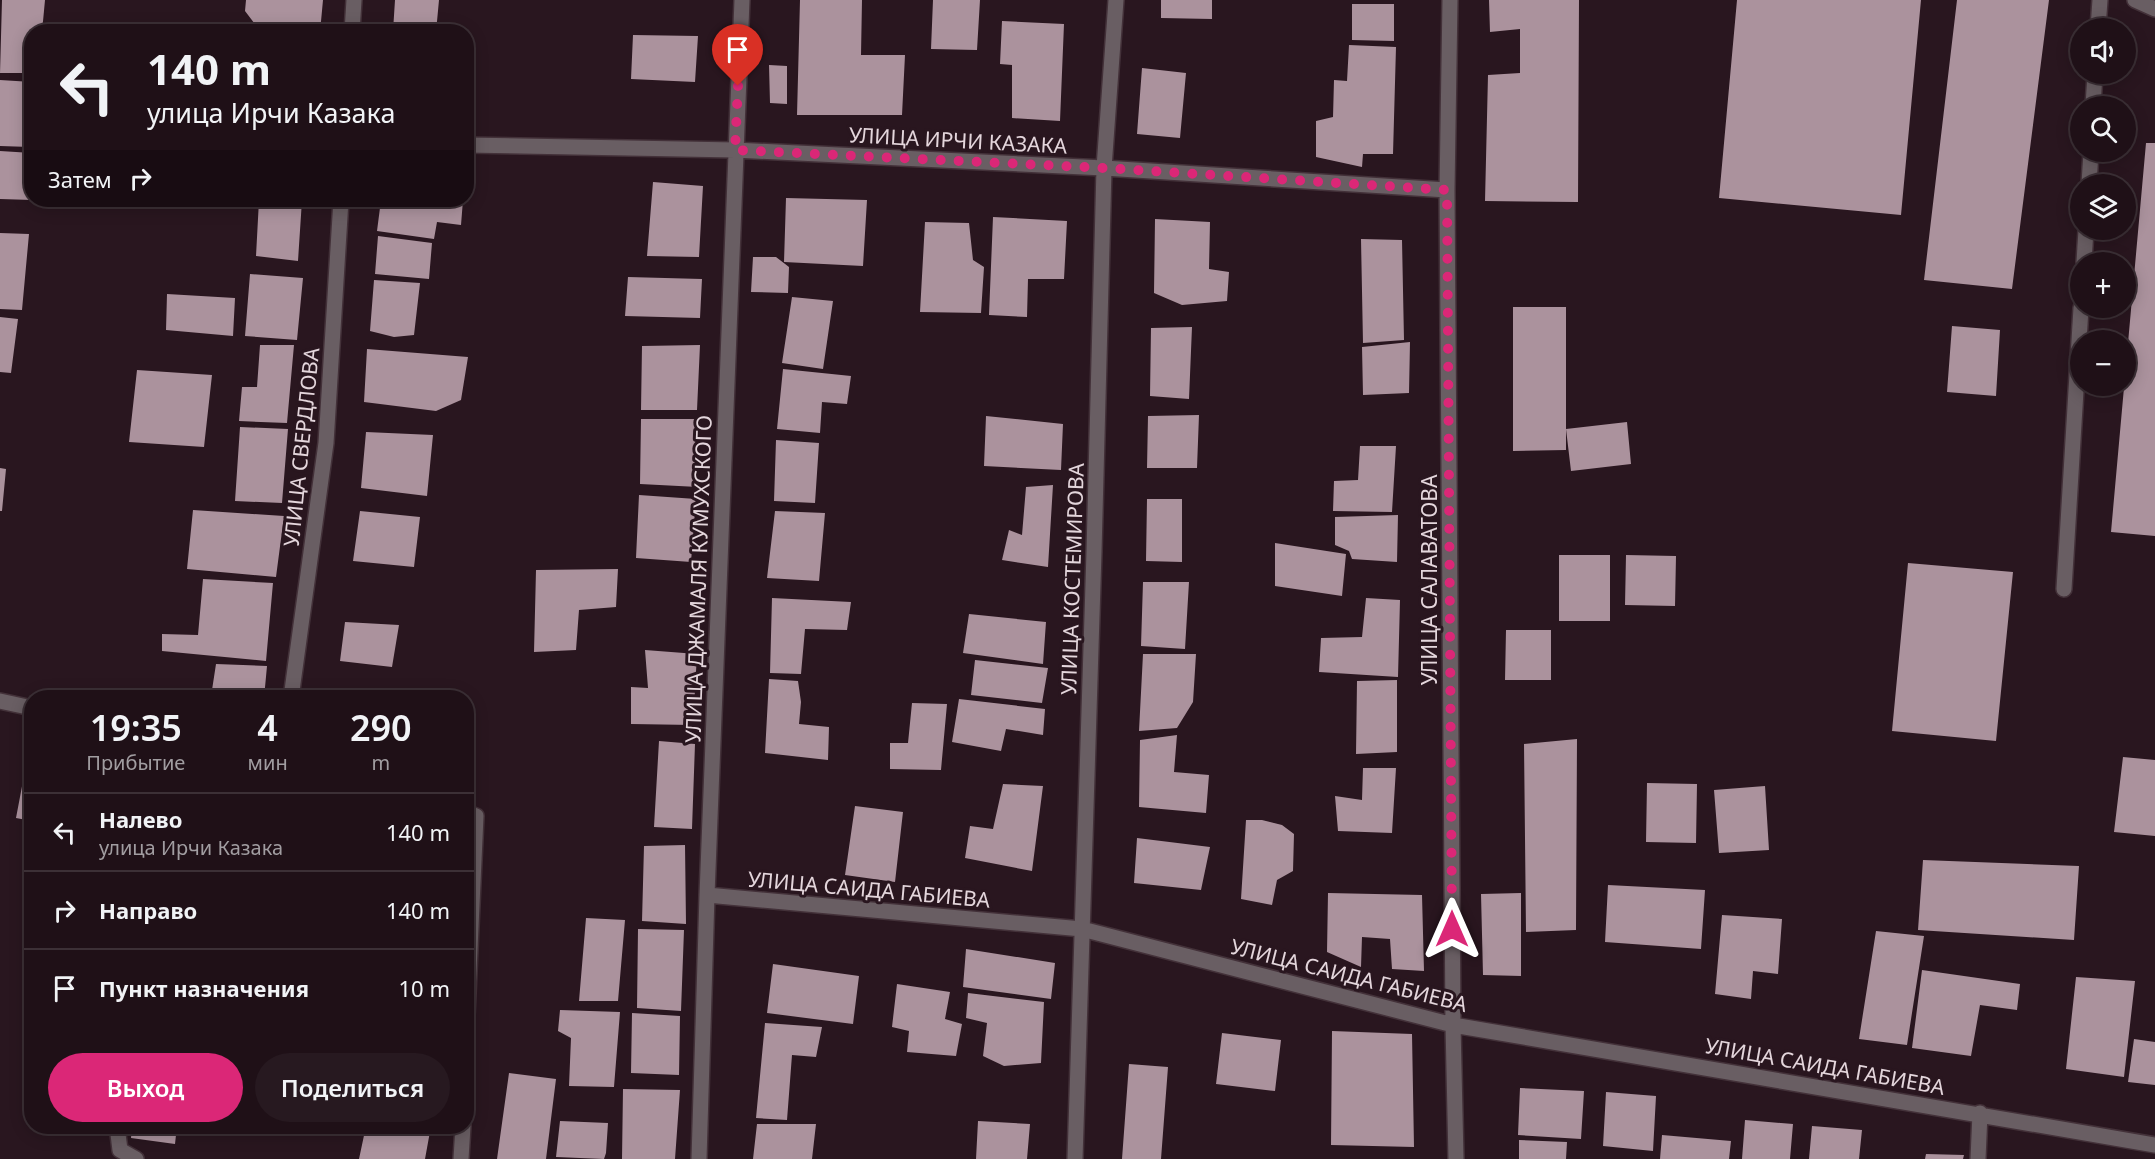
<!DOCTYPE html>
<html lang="ru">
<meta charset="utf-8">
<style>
:root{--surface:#1f1017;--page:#271920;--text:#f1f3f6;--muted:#a19da1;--line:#3c3036;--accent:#db2777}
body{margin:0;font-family:"Noto Sans",sans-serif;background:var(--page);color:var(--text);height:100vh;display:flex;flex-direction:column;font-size:22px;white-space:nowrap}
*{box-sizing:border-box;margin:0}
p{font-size:20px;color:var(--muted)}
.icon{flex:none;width:33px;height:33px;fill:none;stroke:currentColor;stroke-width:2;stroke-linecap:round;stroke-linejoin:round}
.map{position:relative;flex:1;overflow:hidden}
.sheet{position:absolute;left:24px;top:690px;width:450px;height:444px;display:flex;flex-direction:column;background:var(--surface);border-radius:24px;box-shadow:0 3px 15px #0003,0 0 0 2px var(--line)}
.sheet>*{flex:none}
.top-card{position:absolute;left:24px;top:24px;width:450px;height:183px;border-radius:24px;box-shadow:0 3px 15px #0003,0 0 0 2px var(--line);background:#1f1017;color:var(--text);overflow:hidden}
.tools{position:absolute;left:2070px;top:18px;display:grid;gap:12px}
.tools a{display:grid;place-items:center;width:66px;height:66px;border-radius:50%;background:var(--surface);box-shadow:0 3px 15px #0003,0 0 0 2px var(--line);font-size:30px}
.pin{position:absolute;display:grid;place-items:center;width:51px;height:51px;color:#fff;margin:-62px -26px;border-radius:50% 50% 50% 0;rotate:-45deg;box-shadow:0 0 6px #0007}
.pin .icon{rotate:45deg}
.me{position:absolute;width:66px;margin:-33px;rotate:0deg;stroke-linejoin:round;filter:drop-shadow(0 0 4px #0008)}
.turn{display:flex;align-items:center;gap:21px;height:126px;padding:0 24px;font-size:27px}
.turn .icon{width:78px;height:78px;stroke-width:2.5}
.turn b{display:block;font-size:42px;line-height:51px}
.then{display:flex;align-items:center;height:57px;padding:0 24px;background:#0003;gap:12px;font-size:22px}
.eta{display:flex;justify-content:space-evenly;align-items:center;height:102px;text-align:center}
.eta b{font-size:36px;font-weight:600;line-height:42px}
.cta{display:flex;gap:12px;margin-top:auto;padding:12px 24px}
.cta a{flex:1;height:69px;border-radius:36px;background:var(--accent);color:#fff;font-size:24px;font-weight:600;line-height:69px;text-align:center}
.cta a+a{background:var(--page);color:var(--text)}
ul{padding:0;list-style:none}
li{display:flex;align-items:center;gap:18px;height:78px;padding:0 24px;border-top:2px solid var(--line)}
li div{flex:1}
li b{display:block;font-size:22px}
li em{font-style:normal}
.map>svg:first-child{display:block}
.building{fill:#ab929d}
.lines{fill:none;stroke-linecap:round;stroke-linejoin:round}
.lane-casing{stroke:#433139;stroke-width:18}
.street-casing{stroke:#433139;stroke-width:18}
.lane{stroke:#695e63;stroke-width:15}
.street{stroke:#695e63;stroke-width:15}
.route{stroke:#db2777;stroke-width:10;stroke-dasharray:0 18}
.labels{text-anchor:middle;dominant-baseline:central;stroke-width:6;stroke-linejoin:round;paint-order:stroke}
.street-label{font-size:21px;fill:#e4d6dc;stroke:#29161f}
</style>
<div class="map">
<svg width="2155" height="1159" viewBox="0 0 2155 1159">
<rect width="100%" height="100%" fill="#29161f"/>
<!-- building -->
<path class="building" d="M 2,0 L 45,0 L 42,32 L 32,32 L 32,73 L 0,73 Z
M 246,0 L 323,0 L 320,32 L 261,32 L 245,11 Z
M 395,0 L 439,0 L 436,32 L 393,31 Z
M 800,0 L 862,0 L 861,55 L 905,55 L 902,115 L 797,115 Z
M 933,0 L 980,0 L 977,50 L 931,49 Z
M 1161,0 L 1212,0 L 1212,19 L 1161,18 Z
M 1489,0 L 1579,0 L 1578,202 L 1485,201 L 1488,75 L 1520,73 L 1520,29 L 1490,32 Z
M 1737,0 L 1921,0 L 1901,215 L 1719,198 Z
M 1957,0 L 2049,0 L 2012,289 L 1924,280 Z
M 1352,4 L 1394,4 L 1394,41 L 1352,40 Z
M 1002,21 L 1064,24 L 1060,121 L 1012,118 L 1012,65 L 1000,64 Z
M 633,35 L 698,36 L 695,82 L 631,79 Z
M 1349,45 L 1396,47 L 1393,154 L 1363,154 L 1362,167 L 1316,157 L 1316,121 L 1333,117 L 1334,80 L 1347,81 Z
M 769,65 L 787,66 L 787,104 L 770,103 Z
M 1142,68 L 1186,73 L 1180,138 L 1137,134 Z
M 0,80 L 32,82 L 30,147 L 0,146 Z
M 2146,143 L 2155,143 L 2155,536 L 2111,532 Z
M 0,151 L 32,153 L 32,200 L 0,199 Z
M 653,182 L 703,186 L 699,257 L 647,256 Z
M 786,198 L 867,200 L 863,266 L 784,262 Z
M 259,200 L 302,200 L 298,261 L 256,256 Z
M 381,200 L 463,200 L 461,225 L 437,222 L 434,239 L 377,231 Z
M 993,217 L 1067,221 L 1064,279 L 1028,279 L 1027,317 L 989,315 Z
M 1155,219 L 1210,222 L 1209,269 L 1229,272 L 1227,301 L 1182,305 L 1154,293 Z
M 925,222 L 969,223 L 973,260 L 984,267 L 981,313 L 920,312 Z
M 0,233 L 29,234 L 22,310 L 0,309 Z
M 378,236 L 432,243 L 429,279 L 375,274 Z
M 1361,239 L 1402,240 L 1404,340 L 1363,343 Z
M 753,257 L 776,257 L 789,267 L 788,293 L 751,292 Z
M 250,274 L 303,278 L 297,340 L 245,336 Z
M 628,277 L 702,279 L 700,318 L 625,316 Z
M 374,280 L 420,283 L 414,335 L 394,337 L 370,331 Z
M 167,294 L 235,298 L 233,336 L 166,330 Z
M 792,297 L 833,301 L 823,369 L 782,363 Z
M 1513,307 L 1566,307 L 1566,429 L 1627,422 L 1631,464 L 1571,471 L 1566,429 L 1566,450 L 1513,451 Z
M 0,317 L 18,319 L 11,373 L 0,372 Z
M 1952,326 L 2000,330 L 1996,396 L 1947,392 Z
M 1192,327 L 1189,399 L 1150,396 L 1151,328 Z
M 1410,342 L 1409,393 L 1363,395 L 1362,347 Z
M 260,345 L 294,345 L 287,423 L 239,421 L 242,387 L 257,387 Z
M 700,345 L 697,410 L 641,410 L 642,346 Z
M 367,349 L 468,357 L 461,400 L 436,411 L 364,402 Z
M 783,369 L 851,376 L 847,404 L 822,402 L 820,433 L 777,429 Z
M 137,370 L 212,375 L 204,447 L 129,442 Z
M 1199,415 L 1197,468 L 1147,468 L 1148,416 Z
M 986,416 L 1063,424 L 1061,470 L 984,466 Z
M 641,419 L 700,419 L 698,487 L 640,484 Z
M 240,427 L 288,429 L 282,503 L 235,501 Z
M 366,432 L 433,435 L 427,496 L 361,488 Z
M 776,440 L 819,443 L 815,503 L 774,501 Z
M 1360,446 L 1396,446 L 1392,512 L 1333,511 L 1334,481 L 1358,480 Z
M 0,468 L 6,469 L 2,511 L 0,511 Z
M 1053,485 L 1048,567 L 1002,560 L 1009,530 L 1022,535 L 1026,487 Z
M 639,495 L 696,499 L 691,562 L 636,558 Z
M 1147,499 L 1182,499 L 1182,562 L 1146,561 Z
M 193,510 L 284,516 L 276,577 L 187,569 Z
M 360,511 L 420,517 L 414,567 L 353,561 Z
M 775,511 L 825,513 L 819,581 L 767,578 Z
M 1398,515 L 1397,562 L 1352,559 L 1349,551 L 1335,545 L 1335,517 Z
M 1275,543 L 1346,554 L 1342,596 L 1275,586 Z
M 1559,555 L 1610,555 L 1610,621 L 1559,621 Z
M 1626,555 L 1676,556 L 1675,606 L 1625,605 Z
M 1908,563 L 2013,572 L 1996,741 L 1892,731 Z
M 618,569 L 616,607 L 579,610 L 576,650 L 534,652 L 536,570 Z
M 203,579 L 273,583 L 266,661 L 162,651 L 162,634 L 198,635 Z
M 1143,582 L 1189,582 L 1185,649 L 1141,646 Z
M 772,598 L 851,602 L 847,630 L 805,629 L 801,674 L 770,673 Z
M 1366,598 L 1400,600 L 1398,677 L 1319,672 L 1321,638 L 1362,637 Z
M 969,614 L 1046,622 L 1043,664 L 963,653 Z
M 345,622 L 399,625 L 392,667 L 340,661 Z
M 1506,630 L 1551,630 L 1551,680 L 1505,680 Z
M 645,650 L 697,654 L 693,725 L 631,724 L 631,687 L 648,688 Z
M 1143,654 L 1196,654 L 1193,702 L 1177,728 L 1139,731 Z
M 975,660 L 1048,668 L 1042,703 L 971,695 Z
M 216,664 L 267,666 L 264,698 L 179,698 L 180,691 L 212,690 Z
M 769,679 L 798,681 L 801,702 L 799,724 L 829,727 L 828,760 L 765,753 Z
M 1397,680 L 1397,752 L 1356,754 L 1357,681 Z
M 959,699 L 1045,709 L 1043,735 L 1006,729 L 1001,751 L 952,742 Z
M 912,703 L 947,704 L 941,770 L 890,769 L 890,743 L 908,743 Z
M 1177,735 L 1174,772 L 1209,775 L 1206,813 L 1139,807 L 1140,740 Z
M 1577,739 L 1576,930 L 1526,932 L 1524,744 Z
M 659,741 L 695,744 L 692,829 L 654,827 Z
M 2123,757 L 2155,760 L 2155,836 L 2114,832 Z
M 27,760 L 32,761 L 32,821 L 16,818 Z
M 1363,768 L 1396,768 L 1392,833 L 1338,831 L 1335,796 L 1362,800 Z
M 1647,783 L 1697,784 L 1696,843 L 1646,842 Z
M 1003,784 L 1043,786 L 1032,871 L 965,858 L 970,826 L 993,829 Z
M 1765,786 L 1769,850 L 1719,853 L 1714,790 Z
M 855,806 L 903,812 L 895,882 L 845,875 Z
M 1246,820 L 1262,820 L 1282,825 L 1294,834 L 1293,871 L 1277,880 L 1272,905 L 1241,899 Z
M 1137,838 L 1210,847 L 1201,890 L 1134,883 Z
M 685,845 L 686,924 L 642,921 L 644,846 Z
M 1923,860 L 2079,866 L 2074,940 L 1918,930 Z
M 1608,885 L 1705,890 L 1701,949 L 1605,942 Z
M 1328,893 L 1422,895 L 1424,971 L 1392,969 L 1390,939 L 1362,937 L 1361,967 L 1327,952 Z
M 1521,893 L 1521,976 L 1483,975 L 1481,894 Z
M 1722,915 L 1782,919 L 1778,974 L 1753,971 L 1751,999 L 1715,994 Z
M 586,918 L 625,920 L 618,1001 L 579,1001 Z
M 638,929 L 684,930 L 681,1011 L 637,1008 Z
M 1876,931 L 1924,936 L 1907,1045 L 1859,1039 Z
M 966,949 L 1055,963 L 1051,999 L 963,987 Z
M 773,964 L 859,976 L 853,1024 L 767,1013 Z
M 1922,970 L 2020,984 L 2017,1010 L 1980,1005 L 1971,1056 L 1912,1048 Z
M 2076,977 L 2135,981 L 2124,1077 L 2066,1069 Z
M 897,984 L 950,992 L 945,1019 L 962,1024 L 956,1056 L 907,1052 L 909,1031 L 892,1027 Z
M 968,993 L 1044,1002 L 1041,1063 L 1004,1066 L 983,1056 L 987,1023 L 966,1018 Z
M 560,1010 L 620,1012 L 614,1087 L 569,1086 L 571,1038 L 558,1031 Z
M 632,1013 L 680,1016 L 679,1075 L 631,1073 Z
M 765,1023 L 822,1027 L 816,1057 L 792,1055 L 787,1120 L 756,1118 Z
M 1332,1031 L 1412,1034 L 1414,1147 L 1331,1145 Z
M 1222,1033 L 1281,1040 L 1275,1091 L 1216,1084 Z
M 2134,1039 L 2155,1042 L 2155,1085 L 2128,1082 Z
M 1129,1064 L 1168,1067 L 1161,1159 L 1122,1159 Z
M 509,1073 L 556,1079 L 546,1159 L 497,1159 Z
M 1520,1088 L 1584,1091 L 1581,1139 L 1518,1135 Z
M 623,1089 L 680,1090 L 675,1159 L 622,1159 Z
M 1606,1092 L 1656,1096 L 1653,1151 L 1603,1146 Z
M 1745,1120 L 1793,1124 L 1790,1159 L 1742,1159 Z
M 560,1121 L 608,1123 L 606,1153 L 604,1159 L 556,1157 Z
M 978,1121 L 1030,1124 L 1027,1159 L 976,1159 Z
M 757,1124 L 816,1124 L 812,1159 L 753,1159 Z
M 54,1126 L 88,1126 L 87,1131 L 53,1128 Z
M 132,1126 L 177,1126 L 175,1144 L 131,1138 Z
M 366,1126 L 431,1126 L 425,1159 L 359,1159 Z
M 1812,1126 L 1862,1130 L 1859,1159 L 1809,1159 Z
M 1662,1135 L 1731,1141 L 1729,1159 L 1660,1159 Z
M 1519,1140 L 1567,1142 L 1566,1159 L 1519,1159 Z
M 1926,1154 L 1964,1155 L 1963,1159 L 1925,1159 Z"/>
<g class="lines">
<defs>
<path id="lane" d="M 2135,0 L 2155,9
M 2098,28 L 2100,0
M 2093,106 L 2095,74
M 2089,184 L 2091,152
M 2084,262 L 2086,230
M 2064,589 L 2081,308"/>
<path id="street" d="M 1450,0 L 1447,190 L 1453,1025 L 1456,1159
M 352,32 L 354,0
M 466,145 L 735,150 L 1104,168 L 1447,190
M 291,698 L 326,443 L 341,200
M 0,701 L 32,708
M 466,812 L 476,816 L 466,1038
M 707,895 L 1082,929 L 1453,1025 L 2155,1145
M 117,1126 L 120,1150 L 136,1159
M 461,1159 L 463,1126
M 699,1159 L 707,895 L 742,0
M 1075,1159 L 1094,552 L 1104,168 L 1116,0
M 1978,1159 L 1980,1113"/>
</defs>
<!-- lane casing -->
<use href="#lane" class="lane-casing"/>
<!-- street casing -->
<use href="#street" class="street-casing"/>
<!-- lane -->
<use href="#lane" class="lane"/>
<!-- street -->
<use href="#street" class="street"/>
</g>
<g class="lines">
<!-- route -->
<path class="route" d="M 738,86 L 735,150 L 1104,168 L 1447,190 L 1452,929"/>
</g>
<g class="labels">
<!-- street labels -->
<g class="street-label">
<text transform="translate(958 140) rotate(3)">УЛИЦА ИРЧИ КАЗАКА</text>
<text transform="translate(301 447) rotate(-84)">УЛИЦА СВЕРДЛОВА</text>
<text transform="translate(698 579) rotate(-88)">УЛИЦА ДЖАМАЛЯ КУМУХСКОГО</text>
<text transform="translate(1072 579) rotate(-88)">УЛИЦА КОСТЕМИРОВА</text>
<text transform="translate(1429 580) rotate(-90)">УЛИЦА САЛАВАТОВА</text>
<text transform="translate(869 889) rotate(5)">УЛИЦА САИДА ГАБИЕВА</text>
<text transform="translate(1349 975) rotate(14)">УЛИЦА САИДА ГАБИЕВА</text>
<text transform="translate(1825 1066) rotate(10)">УЛИЦА САИДА ГАБИЕВА</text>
</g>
</g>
</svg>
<div class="tools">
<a><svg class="icon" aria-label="sound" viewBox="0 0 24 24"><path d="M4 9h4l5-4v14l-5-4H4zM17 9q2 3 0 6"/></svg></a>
<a><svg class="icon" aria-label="search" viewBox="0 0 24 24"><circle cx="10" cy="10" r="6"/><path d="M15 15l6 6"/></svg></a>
<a><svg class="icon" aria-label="layers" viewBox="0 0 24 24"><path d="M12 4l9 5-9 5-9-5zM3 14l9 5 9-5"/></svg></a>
<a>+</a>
<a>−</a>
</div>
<div class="pin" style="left:738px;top:86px;background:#d93025"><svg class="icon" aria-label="arrive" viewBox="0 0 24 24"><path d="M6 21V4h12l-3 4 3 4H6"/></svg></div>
<svg class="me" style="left:1452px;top:929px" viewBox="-20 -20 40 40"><path d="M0-17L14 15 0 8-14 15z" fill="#db2777" stroke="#fff" stroke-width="4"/></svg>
<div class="top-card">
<div class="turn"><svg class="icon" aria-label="left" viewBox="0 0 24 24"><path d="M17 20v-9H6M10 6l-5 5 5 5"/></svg><div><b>140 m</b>улица Ирчи Казака</div></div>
<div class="then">Затем<svg class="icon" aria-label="right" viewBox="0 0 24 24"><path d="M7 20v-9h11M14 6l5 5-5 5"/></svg></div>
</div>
<section class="sheet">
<div class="eta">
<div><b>19:35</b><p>Прибытие</p></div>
<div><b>4</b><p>мин</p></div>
<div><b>290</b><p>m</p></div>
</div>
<ul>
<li><svg class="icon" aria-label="left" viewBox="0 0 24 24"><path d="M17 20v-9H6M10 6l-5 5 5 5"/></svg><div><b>Налево</b><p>улица Ирчи Казака</p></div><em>140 m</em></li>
<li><svg class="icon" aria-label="right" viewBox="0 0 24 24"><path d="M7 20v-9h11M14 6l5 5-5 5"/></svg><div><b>Направо</b></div><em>140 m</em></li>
<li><svg class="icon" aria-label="arrive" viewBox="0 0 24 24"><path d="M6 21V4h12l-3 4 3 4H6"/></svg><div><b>Пункт назначения</b></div><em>10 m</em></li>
</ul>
<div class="cta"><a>Выход</a><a>Поделиться</a></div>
</section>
</div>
